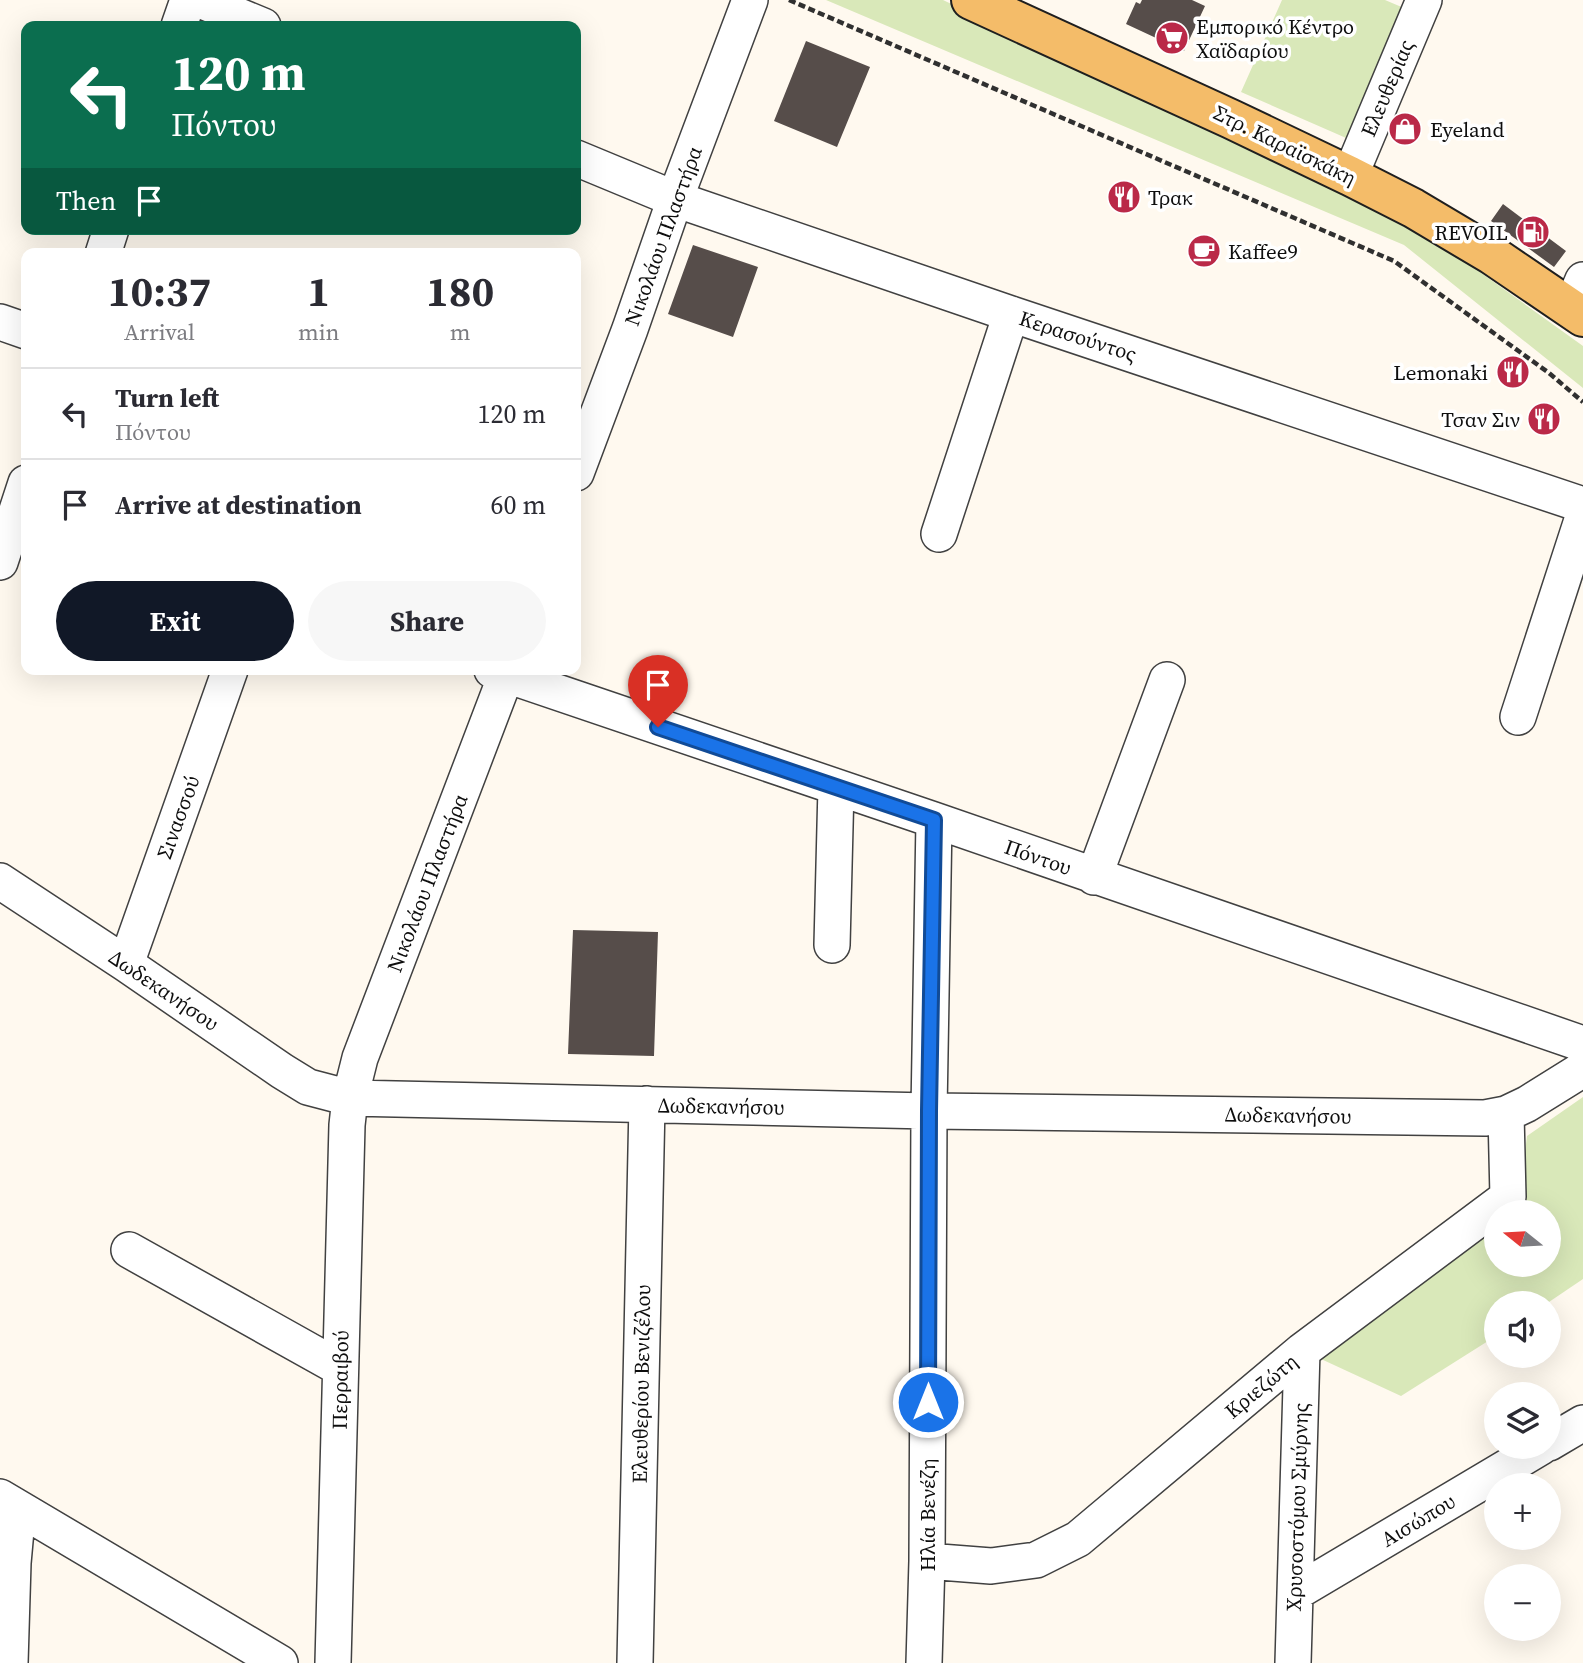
<!DOCTYPE html>
<meta charset="utf-8">
<style>
:root{--surface:#fff;--page:#f7f7f7;--text:#2b2b33;--muted:#7c7c81;--line:#e1e1e2;--accent:#111827}
body{margin:0;font-family:"Source Serif 4",serif;background:var(--page);color:var(--text);height:100vh;display:flex;flex-direction:column;font-size:26px;white-space:nowrap}
*{box-sizing:border-box;margin:0}
p{font-size:23px;color:var(--muted)}
.icon{flex:none;width:38px;height:38px;fill:none;stroke:currentColor;stroke-width:2;stroke-linecap:round;stroke-linejoin:round}
.map{position:relative;flex:1;overflow:hidden}
.sheet{position:absolute;left:21px;top:248px;width:560px;height:427px;display:flex;flex-direction:column;background:var(--surface);border-radius:14px;box-shadow:0 7px 28px #0002}
.sheet>*{flex:none}
.guide{position:absolute;left:21px;top:21px;width:560px;height:214px;border-radius:14px;box-shadow:0 7px 28px #0002;background:#0b6e4f;color:#fff;overflow:hidden}
.needle{width:46px;rotate:288deg}
.controls{position:absolute;left:1484px;top:1200px;display:grid;gap:14px}
.controls a{display:grid;place-items:center;width:77px;height:77px;border-radius:50%;background:var(--surface);box-shadow:0 7px 28px #0002;font-size:35px}
.pin{position:absolute;display:grid;place-items:center;width:60px;height:60px;color:#fff;margin:-72px -30px;border-radius:50% 50% 50% 0;rotate:-45deg;box-shadow:0 0 7px #0007}
.pin .icon{rotate:45deg}
.me{position:absolute;width:77px;margin:-38px;rotate:0deg;stroke-linejoin:round;filter:drop-shadow(0 0 5px #0008)}
.turn{display:flex;align-items:center;gap:24px;height:147px;padding:0 35px;font-size:32px}
.turn .icon{width:91px;height:91px;stroke-width:2.5}
.turn b{display:block;font-size:49px;line-height:60px}
.then{display:flex;align-items:center;height:66px;padding:0 35px;background:#0003;gap:14px;font-size:26px}
.eta{display:flex;justify-content:space-evenly;align-items:center;height:119px;text-align:center}
.eta b{font-size:42px;font-weight:700;line-height:49px}
.primary-button{display:flex;gap:14px;margin-top:auto;padding:14px 35px}
.primary-button a{flex:1;height:80px;border-radius:42px;background:var(--accent);color:#fff;font-size:28px;font-weight:700;line-height:80px;text-align:center}
.primary-button a+a{background:var(--page);color:var(--text)}
ul{padding:0;list-style:none}
li{display:flex;align-items:center;gap:21px;height:91px;padding:0 35px;border-top:2px solid var(--line)}
li div{flex:1}
li b{display:block;font-size:26px}
li em{font-style:normal}
.map>svg:first-child{display:block}
.green{fill:#d9e8b9}
.building{fill:#564d4a}
.lines{fill:none;stroke-linecap:round;stroke-linejoin:round}
.minor-casing{stroke:#414141;stroke-width:38}
.major-casing{stroke:#1f1f1f;stroke-width:42}
.path{stroke:#303030;stroke-width:4.5;stroke-dasharray:7 3.5;stroke-linecap:butt}
.minor{stroke:#fff;stroke-width:35}
.major{stroke:#f4bc69;stroke-width:38}
.route-casing{stroke:#114b97;stroke-width:18}
.route{stroke:#1a73e8;stroke-width:12}
.labels{text-anchor:middle;dominant-baseline:central;stroke-width:7;stroke-linejoin:round;paint-order:stroke}
.poi-label{font-size:21px;fill:#0e0e0e;stroke:#fff;text-anchor:start}
.street-label{font-size:21px;fill:#0e0e0e;stroke:#fff}
</style>
<div class="map">
<svg width="1583" height="1663" viewBox="0 0 1583 1663">
<rect width="100%" height="100%" fill="#fff9ef"/>
<!-- green -->
<path class="green" d="M 826,0 L 943,0 L 1413,224 L 1583,346 L 1583,388 L 1404,245 Z
M 1282,0 L 1385,0 L 1411,11 L 1353,141 L 1241,92 Z
M 1583,1097 L 1583,1279 L 1546,1304 L 1496,1304 L 1496,1336 L 1401,1396 L 1321,1359 L 1496,1219 L 1496,1265 L 1549,1265 L 1549,1213 L 1504,1213 L 1519,1201 L 1527,1136 Z"/>
<!-- building -->
<path class="building" d="M 1142,0 L 1192,0 L 1205,6 L 1184,51 L 1126,24 L 1136,2 L 1140,4 Z
M 806,41 L 870,67 L 837,147 L 774,121 Z
M 1503,204 L 1566,251 L 1554,267 L 1491,221 Z
M 693,245 L 758,267 L 733,337 L 668,314 Z
M 573,930 L 658,932 L 654,1056 L 568,1054 Z"/>
<g class="lines">
<defs>
<path id="minor" d="M 200,0 L 263,26
M 179,26 L 188,0
M 576,158 L 675,199 L 1011,314 L 1583,505
M 1350,176 L 1424,0
M 103,254 L 111,229
M 1571,308 L 1583,280
M 0,322 L 26,331
M 576,473 L 630,329 L 675,199 L 750,0
M 939,534 L 1011,314
M 0,562 L 26,483
M 492,670 L 934,820 L 1583,1044
M 1518,717 L 1583,517
M 1094,877 L 1167,680
M 0,881 L 126,964 L 282,1071 L 308,1087 L 350,1098 L 929,1111 L 1485,1118 L 1506,1114 L 1527,1104 L 1583,1069
M 832,945 L 836,787
M 126,964 L 230,670
M 129,1250 L 340,1368
M 1549,1443 L 1583,1423
M 0,1497 L 280,1663
M 927,1561 L 991,1566 L 1036,1560 L 1078,1539 L 1302,1351 L 1508,1197 L 1506,1114
M 1295,1593 L 1541,1447
M 10,1663 L 13,1563 L 18,1508
M 333,1663 L 347,1125 L 350,1098 L 360,1058 L 508,670
M 635,1663 L 647,1104
M 924,1663 L 927,1561 L 929,1111 L 934,820
M 1293,1663 L 1302,1351"/>
<path id="major" d="M 971,0 L 1231,119 L 1350,176 L 1413,208 L 1492,255 L 1583,317"/>
</defs>
<!-- minor casing -->
<use href="#minor" class="minor-casing"/>
<!-- major casing -->
<use href="#major" class="major-casing"/>
<!-- path -->
<path class="path" d="M 789,0 L 1394,261 L 1549,373 L 1583,402"/>
<!-- minor -->
<use href="#minor" class="minor"/>
<!-- major -->
<use href="#major" class="major"/>
</g>
<g class="lines">
<defs>
<path id="route" d="M 658,727 L 934,820 L 929,1111 L 928,1402"/>
</defs>
<!-- route casing -->
<use href="#route" class="route-casing"/>
<!-- route -->
<use href="#route" class="route"/>
</g>
<!-- icons -->
<defs>
<symbol id="supermarket-disc" viewBox="-11 -11 22 22"><circle r="9.5" fill="#ba2948" stroke="#fff"/><path d="M-6-5.5h2.5l.6 2H6L4.5 2H-2.5L-4.4-4H-6ZM-1.5 3.2a1.3 1.3 0 1 0 .1 0ZM3 3.2a1.3 1.3 0 1 0 .1 0Z" fill="#fff"/></symbol>
<symbol id="shop-disc" viewBox="-11 -11 22 22"><circle r="9.5" fill="#ba2948" stroke="#fff"/><path d="M-5-2.5h2.3a2.7 3.5 0 0 1 5.4 0H5L5.5 6h-11ZM-1.5-2.5h3a1.5 2.3 0 0 0-3 0Z" fill="#fff"/></symbol>
<symbol id="restaurant-disc" viewBox="-11 -11 22 22"><circle r="9.5" fill="#ba2948" stroke="#fff"/><path d="M-5-6h1v4h1v-4h1v4h1v-4h1v5L-1.5 .5V6h-2V.5L-5-1ZM5-6V6H3V1.5H1.5Q1.5-4 5-6Z" fill="#fff"/></symbol>
<symbol id="fuel-disc" viewBox="-11 -11 22 22"><circle r="9.5" fill="#ba2948" stroke="#fff"/><path d="M-5.5-6h7V0h2V4h1.3V-2.5L3-4.5l.8-.8L6-3V5H2.5V1h-1V6h-7ZM-4.2-4.7v3.2H.2V-4.7Z" fill="#fff"/></symbol>
<symbol id="cafe-disc" viewBox="-11 -11 22 22"><circle r="9.5" fill="#ba2948" stroke="#fff"/><path d="M-5.5-4.5H6V0H3Q3 3.5 0 3.5H-2.5Q-5.5 3.5-5.5 0ZM3-3.2v2h1.7v-2ZM-6 4.5H4V6H-6Z" fill="#fff"/></symbol>
</defs>
<g fill-rule="evenodd">
<use href="#supermarket-disc" x="1153" y="19" width="38" height="38"/>
<use href="#shop-disc" x="1386" y="110" width="38" height="38"/>
<use href="#restaurant-disc" x="1105" y="178" width="38" height="38"/>
<use href="#fuel-disc" x="1514" y="213" width="38" height="38"/>
<use href="#cafe-disc" x="1185" y="232" width="38" height="38"/>
<use href="#restaurant-disc" x="1494" y="353" width="38" height="38"/>
<use href="#restaurant-disc" x="1525" y="400" width="38" height="38"/>
</g>
<g class="labels">
<!-- poi labels -->
<g class="poi-label">
<text x="1196" y="26">Εμπορικό Κέντρο<tspan x="1196" dy="24">Χαϊδαρίου</tspan></text>
<text x="1430" y="129">Eyeland</text>
<text x="1148" y="197">Τρακ</text>
<text x="1508" y="232" text-anchor="end">REVOIL</text>
<text x="1228" y="251">Kaffee9</text>
<text x="1488" y="372" text-anchor="end">Lemonaki</text>
<text x="1520" y="419" text-anchor="end">Τσαν Σιν</text>
</g>
<!-- street labels -->
<g class="street-label">
<text transform="translate(1387 88) rotate(-67)">Ελευθερίας</text>
<text transform="translate(1285 145) rotate(26)">Στρ. Καραϊσκάκη</text>
<text transform="translate(663 236) rotate(-70)">Νικολάου Πλαστήρα</text>
<text transform="translate(1078 336) rotate(18)">Κερασούντος</text>
<text transform="translate(178 817) rotate(-70)">Σινασσού</text>
<text transform="translate(1038 857) rotate(19)">Πόντου</text>
<text transform="translate(427 883) rotate(-69)">Νικολάου Πλαστήρα</text>
<text transform="translate(164 990) rotate(34)">Δωδεκανήσου</text>
<text transform="translate(721 1106) rotate(1)">Δωδεκανήσου</text>
<text transform="translate(1288 1115) rotate(1)">Δωδεκανήσου</text>
<text transform="translate(340 1380) rotate(-89)">Περραιβού</text>
<text transform="translate(641 1384) rotate(-89)">Ελευθερίου Βενιζέλου</text>
<text transform="translate(1261 1386) rotate(-40)">Κριεζώτη</text>
<text transform="translate(1297 1507) rotate(-88)">Χρυσοστόμου Σμύρνης</text>
<text transform="translate(927 1515) rotate(-90)">Ηλία Βενέζη</text>
<text transform="translate(1418 1520) rotate(-31)">Αισώπου</text>
</g>
</g>
</svg>
<div class="controls">
<a><svg class="needle" viewBox="-14 -14 28 28"><path d="M0-13l5 13h-10z" fill="#e53935"/><path d="M0 13l5-13h-10z" fill="#7c7c81"/></svg></a>
<a><svg class="icon" aria-label="sound" viewBox="0 0 24 24"><path d="M4 9h4l5-4v14l-5-4H4zM17 9q2 3 0 6"/></svg></a>
<a><svg class="icon" aria-label="layers" viewBox="0 0 24 24"><path d="M12 4l9 5-9 5-9-5zM3 14l9 5 9-5"/></svg></a>
<a>+</a>
<a>−</a>
</div>
<div class="pin" style="left:658px;top:727px;background:#d93025"><svg class="icon" aria-label="arrive" viewBox="0 0 24 24"><path d="M6 21V4h12l-3 4 3 4H6"/></svg></div>
<svg class="me" style="left:928px;top:1402px" viewBox="-20 -20 40 40"><circle r="17" fill="#1a73e8" stroke="#fff" stroke-width="3"/><path d="M0-11L8 9 0 5-8 9z" fill="#fff"/></svg>
<div class="guide">
<div class="turn"><svg class="icon" aria-label="left" viewBox="0 0 24 24"><path d="M17 20v-9H6M10 6l-5 5 5 5"/></svg><div><b>120 m</b>Πόντου</div></div>
<div class="then">Then<svg class="icon" aria-label="arrive" viewBox="0 0 24 24"><path d="M6 21V4h12l-3 4 3 4H6"/></svg></div>
</div>
<section class="sheet">
<div class="eta">
<div><b>10:37</b><p>Arrival</p></div>
<div><b>1</b><p>min</p></div>
<div><b>180</b><p>m</p></div>
</div>
<ul>
<li><svg class="icon" aria-label="left" viewBox="0 0 24 24"><path d="M17 20v-9H6M10 6l-5 5 5 5"/></svg><div><b>Turn left</b><p>Πόντου</p></div><em>120 m</em></li>
<li><svg class="icon" aria-label="arrive" viewBox="0 0 24 24"><path d="M6 21V4h12l-3 4 3 4H6"/></svg><div><b>Arrive at destination</b></div><em>60 m</em></li>
</ul>
<div class="primary-button"><a>Exit</a><a>Share</a></div>
</section>
</div>
